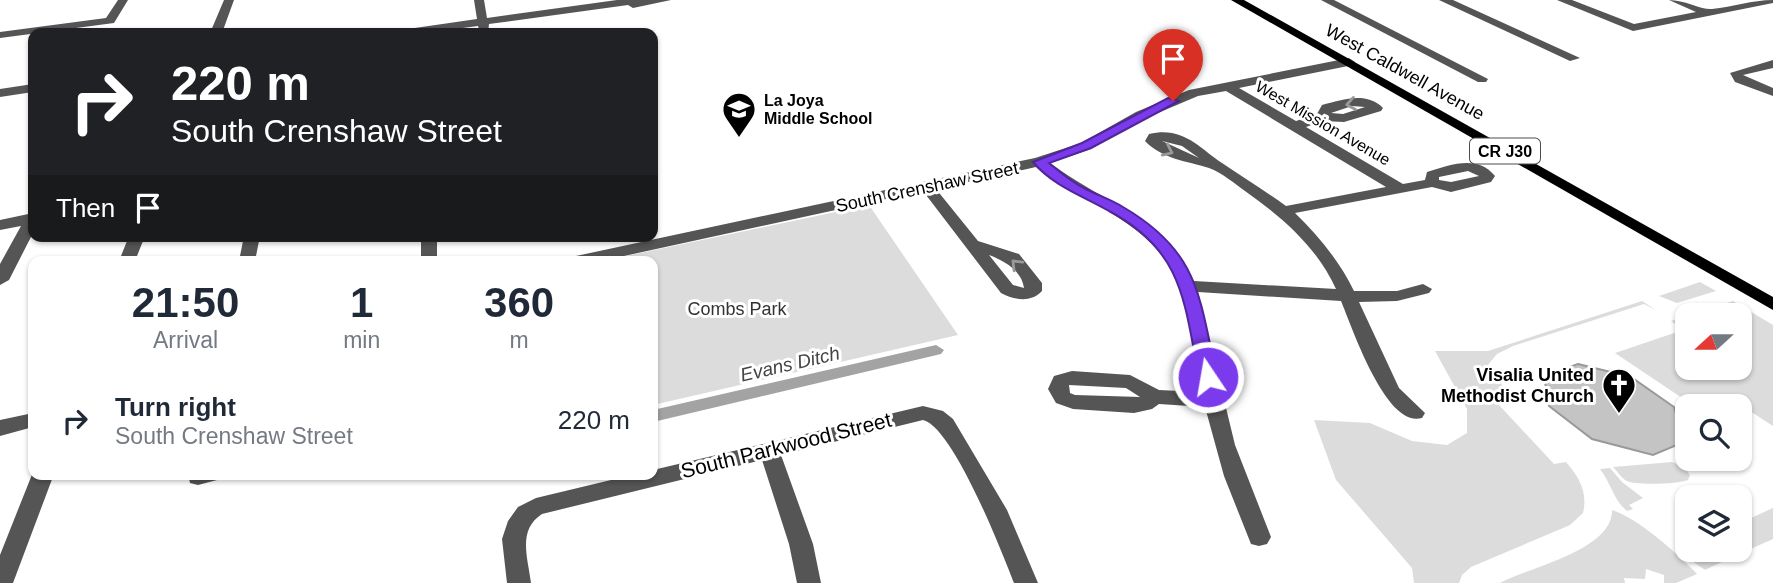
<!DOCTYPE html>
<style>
:root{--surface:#fff;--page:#f2f2f3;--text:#1f2937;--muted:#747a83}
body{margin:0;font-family:Helvetica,sans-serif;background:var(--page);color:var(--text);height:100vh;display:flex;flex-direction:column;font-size:26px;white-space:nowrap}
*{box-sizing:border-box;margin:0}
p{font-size:23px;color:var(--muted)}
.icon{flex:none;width:38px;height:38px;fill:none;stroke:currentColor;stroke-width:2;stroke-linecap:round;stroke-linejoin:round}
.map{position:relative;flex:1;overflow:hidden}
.sheet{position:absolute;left:28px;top:256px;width:630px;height:224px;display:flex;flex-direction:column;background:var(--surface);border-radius:14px;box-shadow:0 2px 5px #0004}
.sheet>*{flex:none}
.banner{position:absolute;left:28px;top:28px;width:630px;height:214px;border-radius:14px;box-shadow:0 2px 5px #0004;background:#202124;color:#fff;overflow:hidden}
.needle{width:46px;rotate:249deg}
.controls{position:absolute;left:1675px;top:303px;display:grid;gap:14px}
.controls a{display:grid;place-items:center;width:77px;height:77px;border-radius:14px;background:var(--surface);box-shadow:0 2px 5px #0004;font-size:35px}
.pin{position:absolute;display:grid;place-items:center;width:60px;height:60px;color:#fff;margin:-72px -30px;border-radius:50% 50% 50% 0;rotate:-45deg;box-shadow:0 0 7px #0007}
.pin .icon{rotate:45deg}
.me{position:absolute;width:77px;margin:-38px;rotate:348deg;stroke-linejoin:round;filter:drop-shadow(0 0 5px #0008)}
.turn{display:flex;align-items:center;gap:24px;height:147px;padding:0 28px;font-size:32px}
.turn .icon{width:91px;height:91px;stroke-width:2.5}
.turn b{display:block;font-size:49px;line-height:60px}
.then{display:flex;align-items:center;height:66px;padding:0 28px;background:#0003;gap:14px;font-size:26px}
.eta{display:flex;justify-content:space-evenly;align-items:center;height:119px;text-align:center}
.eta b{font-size:42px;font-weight:700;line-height:49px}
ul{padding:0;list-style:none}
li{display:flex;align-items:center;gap:21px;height:91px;padding:0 28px}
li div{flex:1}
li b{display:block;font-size:26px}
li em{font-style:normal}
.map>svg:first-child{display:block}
.green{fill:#dcdcdc}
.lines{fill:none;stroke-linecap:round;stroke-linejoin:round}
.canal{fill:#a3a3a3;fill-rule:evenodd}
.building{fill:#c4c4c4;stroke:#999;stroke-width:2}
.minor{fill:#555;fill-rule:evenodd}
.major{fill:#000;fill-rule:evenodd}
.oneway{stroke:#999}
.route{fill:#7c3aed;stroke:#51269a;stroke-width:2}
.labels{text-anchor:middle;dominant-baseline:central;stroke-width:6;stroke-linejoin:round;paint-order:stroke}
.far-poi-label{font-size:16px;font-weight:bold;fill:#000;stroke:#fff;text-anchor:start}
.far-street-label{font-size:16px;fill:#000;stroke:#fff}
.shield{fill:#fff;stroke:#4c4c4c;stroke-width:2}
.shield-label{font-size:16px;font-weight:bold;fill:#000}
.street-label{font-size:18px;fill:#000;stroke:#fff}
.park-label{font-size:18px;fill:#333;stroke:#fff}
.poi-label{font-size:18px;font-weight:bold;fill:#000;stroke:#fff;text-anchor:end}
.water-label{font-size:19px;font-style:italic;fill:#444;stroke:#fff}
.near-street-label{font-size:21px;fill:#000;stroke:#fff}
</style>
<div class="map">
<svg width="1773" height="583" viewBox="0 0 1773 583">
<rect width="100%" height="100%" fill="#fff"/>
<!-- green -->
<path class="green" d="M 869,205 L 958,335 L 653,405 L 653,261 L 602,261 Z
M 1700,282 L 1716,291 L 1677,303 L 1659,296 Z
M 1642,301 L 1656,310 L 1644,304 L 1513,346 L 1497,354 L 1487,366 L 1501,372 L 1502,391 L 1510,403 L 1499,405 L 1554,464 L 1566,462 C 1579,477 1588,492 1583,513 L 1570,525 L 1471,567 L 1462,575 L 1459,583 L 1414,583 L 1412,568 L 1336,480 L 1314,420 L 1370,423 L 1412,441 L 1447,445 L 1467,433 L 1467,409 L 1435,351 L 1488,351 Z
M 1733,301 L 1773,325 L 1773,426 L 1753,413 L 1740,410 L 1740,406 L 1706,403 L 1694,406 L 1615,353 L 1683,330 L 1671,321 L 1687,316 L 1687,368 L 1740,368 L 1740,315 L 1689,315 Z
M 1672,462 L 1684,467 L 1690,475 L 1688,480 C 1679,484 1633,486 1625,480 C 1621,477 1617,471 1613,467 Z
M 1610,468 L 1622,482 L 1643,498 L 1629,505 L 1633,509 L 1627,511 C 1614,501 1611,483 1600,469 Z
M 1773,508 L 1773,539 L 1728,559 L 1715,550 L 1740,550 L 1740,523 Z
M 1612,510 C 1638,518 1678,554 1697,574 L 1676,583 L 1664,583 L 1664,575 L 1646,569 L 1645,579 L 1624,578 L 1625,583 L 1500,583 C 1530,567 1613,550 1612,510 Z
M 1687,545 L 1687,550 L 1709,550 L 1724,561 L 1705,570 L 1676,550 Z"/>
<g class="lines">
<!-- canal -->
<path class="canal" d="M 936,345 L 944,350 L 941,354 L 653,422 L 653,410 Z"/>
</g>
<!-- building -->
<path class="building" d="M 1578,364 L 1631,377 L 1674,407 L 1684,442 L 1653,455 L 1592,439 L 1549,406 L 1544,376 Z"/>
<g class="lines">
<!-- minor -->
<path class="minor" d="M 118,0 L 128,0 L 114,23 L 0,38 L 0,32 L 106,18 Z
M 224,0 L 234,0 L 222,33 L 210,33 Z
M 474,0 L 484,0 L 487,18 L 617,0 L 671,0 L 633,8 L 628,5 L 489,24 L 488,33 L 480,33 L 478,26 L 424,33 L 395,33 L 401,30 L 477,19 Z
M 1321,0 L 1334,0 L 1488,79 L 1486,82 L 1478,82 Z
M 1439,0 L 1453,0 L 1580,58 L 1570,61 Z
M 1557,0 L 1572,0 L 1634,24 L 1696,12 L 1669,0 C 1685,0 1701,10 1712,9 C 1733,7 1752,0 1773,0 L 1773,3 L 1633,31 Z
M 1349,58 L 1355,62 L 1353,65 L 1239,88 L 1296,121 L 1317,114 L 1322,105 C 1342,100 1366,91 1383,108 L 1381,111 L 1344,122 L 1323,121 L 1306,127 L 1403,184 L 1425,180 L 1427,172 C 1450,165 1477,154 1495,176 L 1491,182 L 1451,192 L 1432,187 L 1295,213 C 1318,235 1340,262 1354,291 L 1397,291 L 1423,284 L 1432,289 L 1429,293 L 1397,301 L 1359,302 L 1399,388 L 1425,413 L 1422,418 C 1386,429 1352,327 1341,301 L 1198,292 L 1235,445 L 1271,537 L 1267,544 L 1259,546 L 1251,544 L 1224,476 L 1205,407 L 1159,404 L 1152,409 L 1134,413 L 1073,409 L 1056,403 L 1048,389 L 1054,376 L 1072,371 L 1130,375 L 1159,390 L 1201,392 C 1194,358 1191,319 1179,286 C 1158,225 1084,203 1036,167 L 936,189 L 978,241 L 1019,254 L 1042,283 L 1042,291 C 1031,303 1014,300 1001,293 L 923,191 L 601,261 L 568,261 L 576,256 L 1035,158 L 1081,143 L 1136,112 L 1189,90 ZM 1226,91 L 1386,187 L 1286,206 C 1265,191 1243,177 1222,163 C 1198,147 1183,126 1149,134 L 1145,141 C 1162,159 1187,161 1209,168 C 1222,173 1234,183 1245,191 C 1282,217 1317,247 1336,289 L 1194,281 C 1160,215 1105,204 1050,163 L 1091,149 L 1146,118 L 1198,96 ZM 1352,106 L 1365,107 L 1343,114 L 1331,113 ZM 1162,141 L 1182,146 L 1199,158 ZM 1468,171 L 1479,176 L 1451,182 L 1439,180 L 1439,177 ZM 989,255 C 1005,261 1022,271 1024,288 L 1013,285 ZM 1069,385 L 1126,388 L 1140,397 L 1075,395 L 1070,393 Z
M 1773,60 L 1773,68 L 1743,75 L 1773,88 L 1773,96 L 1735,82 L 1730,73 Z
M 33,84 L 33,92 L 0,97 L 0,89 Z
M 33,213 L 33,233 L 9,280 L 0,285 L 0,264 L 21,226 L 0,230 L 0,220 Z
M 129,236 L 145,236 L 135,261 L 119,261 Z
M 244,236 L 260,236 L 255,261 L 239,261 Z
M 421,236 L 437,236 L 437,261 L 421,261 Z
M 923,406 L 943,411 L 953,419 L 1007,510 L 1038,583 L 1014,583 C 1002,552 953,427 923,420 L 781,455 L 813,544 L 821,583 L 797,583 L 789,544 L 762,460 L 542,514 C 517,530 528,558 531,583 L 507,583 L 502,539 L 508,521 L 518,507 L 536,498 L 636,474 L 653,474 L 653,470 Z
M 33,413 L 33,427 L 0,436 L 0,420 Z
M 33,472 L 33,474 L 54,474 L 13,583 L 0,583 L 0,555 Z
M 188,474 L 220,474 L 217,480 L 198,485 L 190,483 Z"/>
<!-- major -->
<path class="major" d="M 1231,0 L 1244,0 L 1773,297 L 1773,310 Z"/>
</g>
<!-- one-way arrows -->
<defs><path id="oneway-chevron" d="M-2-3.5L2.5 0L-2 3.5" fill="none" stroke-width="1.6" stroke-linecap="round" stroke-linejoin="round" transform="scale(1.75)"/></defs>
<g class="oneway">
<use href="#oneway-chevron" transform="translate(1351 104) rotate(170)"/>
<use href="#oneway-chevron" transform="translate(1168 151) rotate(25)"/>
<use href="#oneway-chevron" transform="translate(1016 264) rotate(-135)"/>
</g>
<!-- route -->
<path class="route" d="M 1168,98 L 1179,101 L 1091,148 L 1049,163 C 1060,172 1071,182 1084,188 C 1097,195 1110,199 1123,207 C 1200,252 1199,297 1217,377 L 1208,383 L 1199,377 C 1184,302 1184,251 1109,211 C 1083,196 1053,186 1033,162 L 1082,143 Z"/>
<!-- icons -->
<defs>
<symbol id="school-pin" viewBox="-11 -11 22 30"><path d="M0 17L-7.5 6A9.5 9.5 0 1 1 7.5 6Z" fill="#000" stroke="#fff"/><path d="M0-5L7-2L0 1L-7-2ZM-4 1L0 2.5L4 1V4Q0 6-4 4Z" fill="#fff"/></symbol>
<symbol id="church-pin" viewBox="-11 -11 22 30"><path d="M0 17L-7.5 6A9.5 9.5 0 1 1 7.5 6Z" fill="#000" stroke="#fff"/><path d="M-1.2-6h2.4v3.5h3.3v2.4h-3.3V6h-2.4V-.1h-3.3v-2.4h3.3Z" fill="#fff"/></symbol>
</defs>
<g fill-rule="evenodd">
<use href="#school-pin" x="720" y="90" width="38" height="52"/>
<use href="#church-pin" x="1600" y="366" width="38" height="52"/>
</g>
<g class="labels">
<!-- far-poi labels -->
<g class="far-poi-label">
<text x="764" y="100">La Joya<tspan x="764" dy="18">Middle School</tspan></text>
</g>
<!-- far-street labels -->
<g class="far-street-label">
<text transform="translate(1323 123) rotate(30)">West Mission Avenue</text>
</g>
<!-- shield labels -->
<rect class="shield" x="1470" y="138.5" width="70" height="25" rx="5"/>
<g class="shield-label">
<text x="1505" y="151">CR J30</text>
</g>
<!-- street labels -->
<g class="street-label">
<text transform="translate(1405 72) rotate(29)">West Caldwell Avenue</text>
<text transform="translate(927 187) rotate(-12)">South Crenshaw Street</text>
</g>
<!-- park labels -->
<g class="park-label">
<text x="737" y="309">Combs Park</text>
</g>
<!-- poi labels -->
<g class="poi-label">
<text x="1594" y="375">Visalia United<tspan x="1594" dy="21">Methodist Church</tspan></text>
</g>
<!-- water labels -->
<g class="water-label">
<text transform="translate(790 364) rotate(-13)">Evans Ditch</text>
</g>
<!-- near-street labels -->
<g class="near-street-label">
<text transform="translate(786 445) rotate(-14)">South Parkwood Street</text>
</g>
</g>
</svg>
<div class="controls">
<a><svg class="needle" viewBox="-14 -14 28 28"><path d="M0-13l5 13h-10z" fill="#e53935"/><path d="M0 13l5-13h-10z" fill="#747a83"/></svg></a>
<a><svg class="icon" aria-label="search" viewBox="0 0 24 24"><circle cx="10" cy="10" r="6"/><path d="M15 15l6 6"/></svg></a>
<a><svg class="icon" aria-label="layers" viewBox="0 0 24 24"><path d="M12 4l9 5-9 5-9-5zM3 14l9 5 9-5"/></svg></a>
</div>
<div class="pin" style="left:1173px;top:101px;background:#d93025"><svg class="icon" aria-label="arrive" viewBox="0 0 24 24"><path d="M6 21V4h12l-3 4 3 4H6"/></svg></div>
<svg class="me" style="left:1208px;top:377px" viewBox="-20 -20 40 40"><circle r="17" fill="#7c3aed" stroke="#fff" stroke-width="3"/><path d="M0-11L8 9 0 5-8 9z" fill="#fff"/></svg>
<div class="banner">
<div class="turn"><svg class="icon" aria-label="right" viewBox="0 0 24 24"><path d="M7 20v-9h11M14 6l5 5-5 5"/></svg><div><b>220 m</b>South Crenshaw Street</div></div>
<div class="then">Then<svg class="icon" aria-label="arrive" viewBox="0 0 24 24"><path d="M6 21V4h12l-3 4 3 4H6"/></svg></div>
</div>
<section class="sheet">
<div class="eta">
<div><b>21:50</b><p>Arrival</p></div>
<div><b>1</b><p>min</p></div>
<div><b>360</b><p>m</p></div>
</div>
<ul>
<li><svg class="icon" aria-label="right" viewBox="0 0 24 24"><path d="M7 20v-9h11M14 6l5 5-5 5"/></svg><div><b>Turn right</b><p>South Crenshaw Street</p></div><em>220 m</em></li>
</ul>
</section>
</div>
